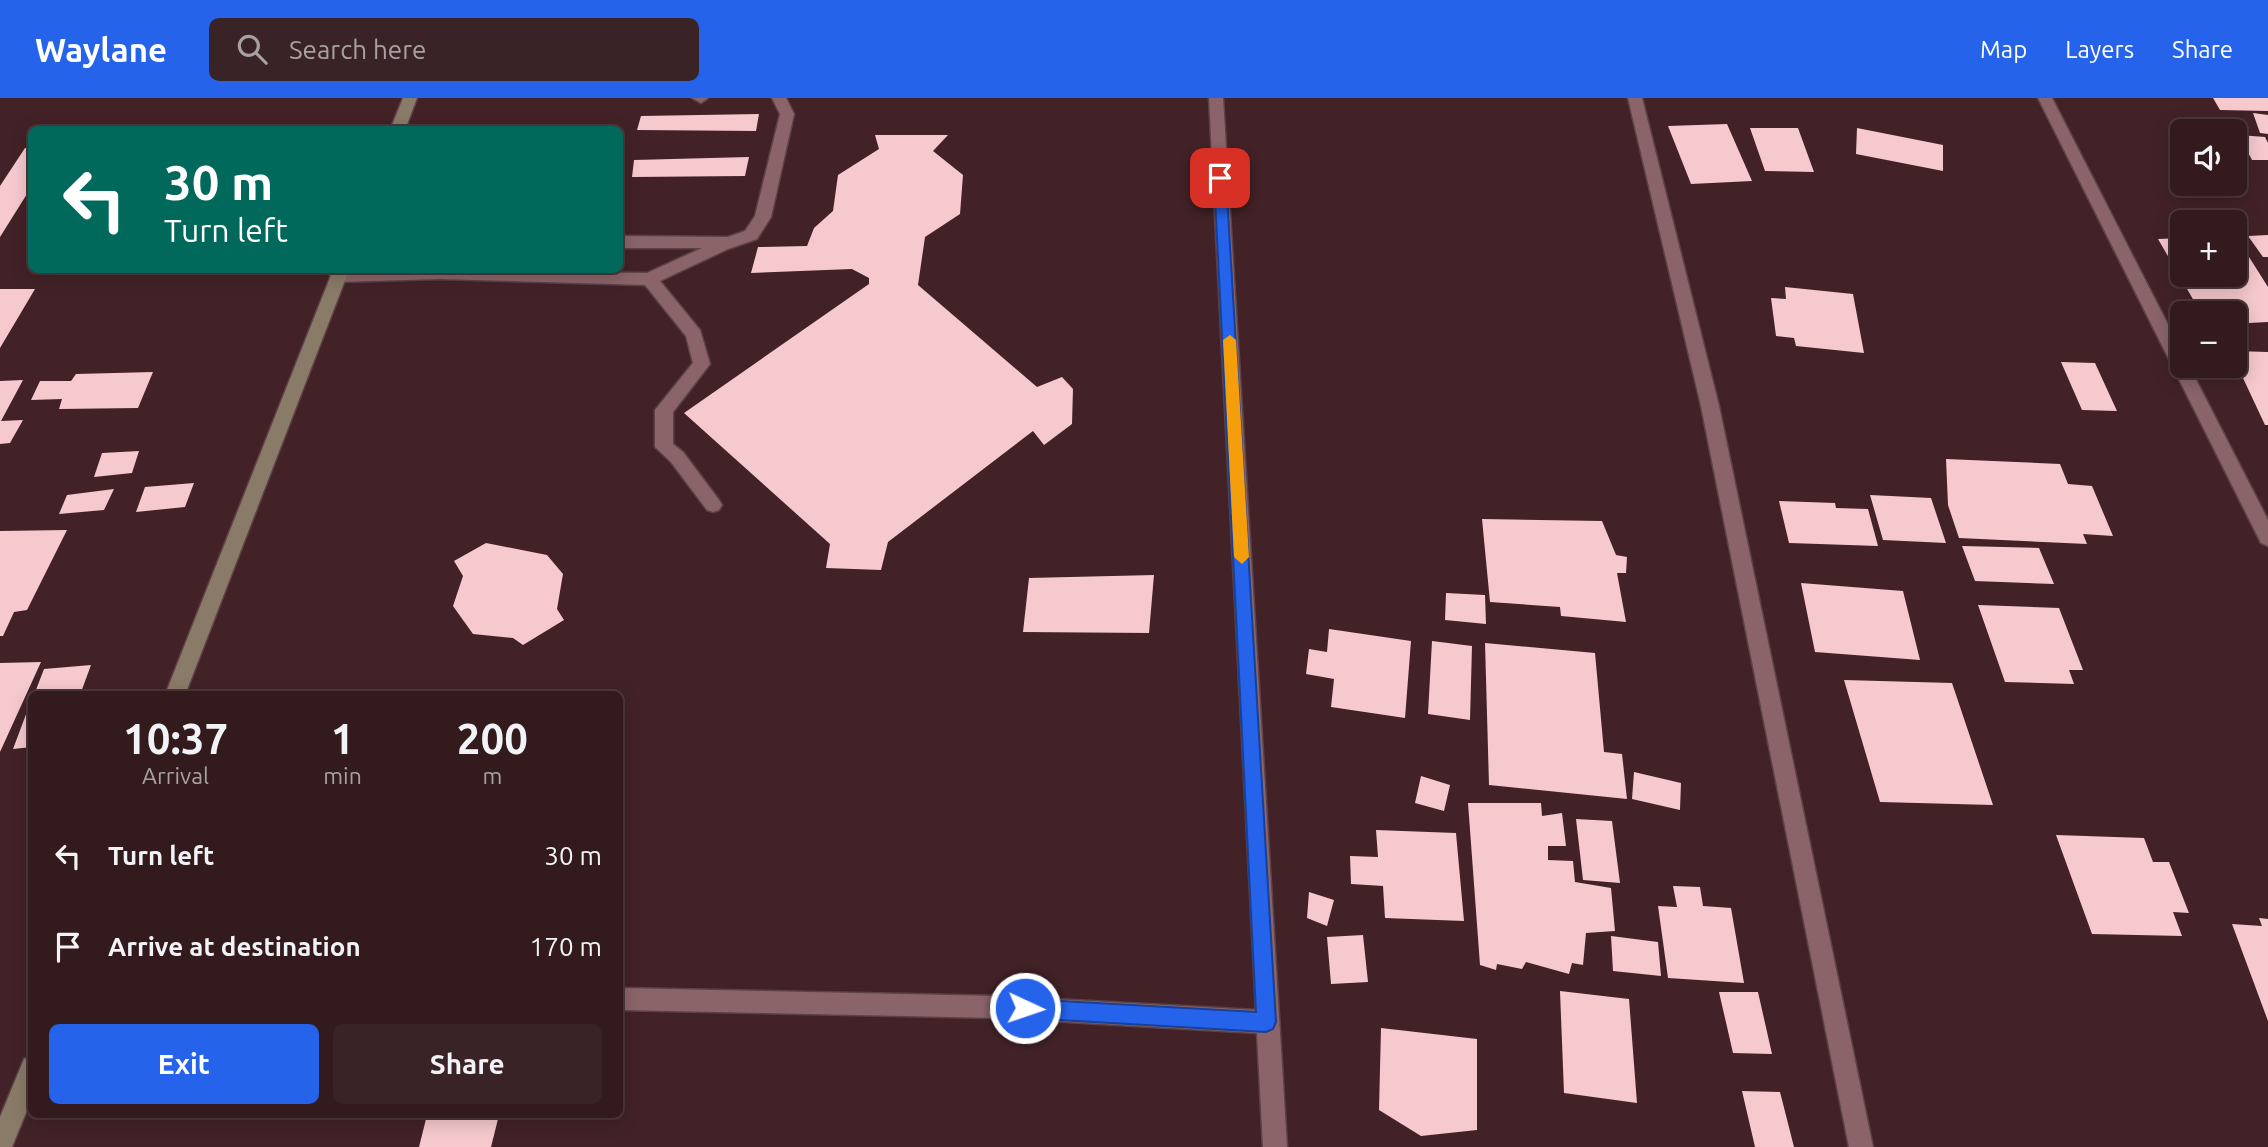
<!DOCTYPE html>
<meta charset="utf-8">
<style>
:root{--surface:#321a1d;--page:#3a2326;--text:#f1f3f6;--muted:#a8a1a4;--line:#4d383b;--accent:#2563eb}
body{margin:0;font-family:Ubuntu,sans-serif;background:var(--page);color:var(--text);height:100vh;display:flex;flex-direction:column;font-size:26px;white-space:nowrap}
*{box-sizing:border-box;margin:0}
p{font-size:23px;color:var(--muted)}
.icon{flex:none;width:38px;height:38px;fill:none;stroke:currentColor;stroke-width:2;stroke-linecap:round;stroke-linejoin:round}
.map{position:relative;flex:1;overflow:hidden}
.panel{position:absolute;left:28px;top:593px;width:595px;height:427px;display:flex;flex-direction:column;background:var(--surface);border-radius:10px;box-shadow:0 4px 18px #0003,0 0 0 2px var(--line)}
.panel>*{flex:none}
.hud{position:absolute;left:28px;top:28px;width:595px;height:147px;border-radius:10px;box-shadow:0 4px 18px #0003,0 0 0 2px var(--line);background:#00695c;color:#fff;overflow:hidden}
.controls{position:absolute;left:2170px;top:21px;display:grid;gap:14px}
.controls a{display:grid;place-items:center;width:77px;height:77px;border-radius:10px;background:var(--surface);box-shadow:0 4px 18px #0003,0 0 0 2px var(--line);font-size:35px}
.pin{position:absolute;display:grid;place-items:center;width:60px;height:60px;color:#fff;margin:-30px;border-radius:14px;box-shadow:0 4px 10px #0006}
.me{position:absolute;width:77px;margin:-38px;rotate:93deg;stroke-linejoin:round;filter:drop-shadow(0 0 5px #0008)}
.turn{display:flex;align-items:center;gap:24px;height:147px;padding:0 21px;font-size:32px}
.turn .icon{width:91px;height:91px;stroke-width:2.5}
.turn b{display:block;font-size:49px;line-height:60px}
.eta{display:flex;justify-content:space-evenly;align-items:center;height:119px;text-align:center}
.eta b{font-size:42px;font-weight:700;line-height:49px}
.button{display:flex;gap:14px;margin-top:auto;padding:14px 21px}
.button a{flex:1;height:80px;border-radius:10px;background:var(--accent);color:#fff;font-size:28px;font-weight:700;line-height:80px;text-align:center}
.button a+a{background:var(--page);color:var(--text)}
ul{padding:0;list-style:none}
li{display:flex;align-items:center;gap:21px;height:91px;padding:0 21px}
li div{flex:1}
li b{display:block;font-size:26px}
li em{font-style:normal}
header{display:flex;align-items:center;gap:42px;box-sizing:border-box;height:98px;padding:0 35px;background:var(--accent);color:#fff}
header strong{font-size:33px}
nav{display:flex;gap:38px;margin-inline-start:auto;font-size:24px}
.search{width:490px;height:63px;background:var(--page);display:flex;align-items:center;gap:18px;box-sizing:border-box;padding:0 24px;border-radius:10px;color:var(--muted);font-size:26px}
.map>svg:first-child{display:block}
.building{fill:#f5c9ce}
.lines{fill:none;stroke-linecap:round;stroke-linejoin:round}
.service-casing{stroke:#5c4146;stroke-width:3}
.minor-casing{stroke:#5c4146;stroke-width:3}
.secondary-casing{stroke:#5c4146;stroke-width:3}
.service{fill:#8a6469;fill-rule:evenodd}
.minor{fill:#8a6469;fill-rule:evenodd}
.secondary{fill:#8a7a68;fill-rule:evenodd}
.route{fill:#2563eb;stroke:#184099;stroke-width:2}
.slow{fill:#f59e0b}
</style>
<header>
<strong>Waylane</strong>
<div class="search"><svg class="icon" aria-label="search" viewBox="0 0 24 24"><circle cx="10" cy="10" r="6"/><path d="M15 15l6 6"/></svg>Search here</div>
<nav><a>Map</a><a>Layers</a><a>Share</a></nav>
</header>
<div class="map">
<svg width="2268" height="1049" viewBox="0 0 2268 1049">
<rect width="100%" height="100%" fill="#422227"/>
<!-- building -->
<path class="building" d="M 2213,0 L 2268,0 L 2268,13 L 2220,12 Z
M 2253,15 L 2268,17 L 2268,36 L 2260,35 Z
M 759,16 L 756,33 L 637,32 L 641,18 Z
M 1727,26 L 1752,83 L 1691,86 L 1668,28 Z
M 1750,30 L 1798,30 L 1814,74 L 1765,73 Z
M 1857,30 L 1943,47 L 1943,73 L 1856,56 Z
M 875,37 L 948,37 L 933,53 L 963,77 L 960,116 L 925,139 L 918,187 L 1037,289 L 1062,279 L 1073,291 L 1072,326 L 1044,347 L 1033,333 L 888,444 L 881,472 L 826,470 L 830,446 L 684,315 L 869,186 L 869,180 L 852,171 L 751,175 L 758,149 L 807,148 L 814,130 L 833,113 L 838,77 L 879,51 Z
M 2239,37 L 2265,39 L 2268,45 L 2268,62 L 2252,62 Z
M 25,50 L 32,50 L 32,88 L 0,139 L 0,88 Z
M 749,59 L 745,78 L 632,79 L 634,62 Z
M 2268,137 L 2268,159 L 2263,159 L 2248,138 Z
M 2182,140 L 2182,177 L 2235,177 L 2235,140 L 2237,140 L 2268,189 L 2268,224 L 2249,225 L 2235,215 L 2201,215 L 2158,141 Z
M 1785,189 L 1853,196 L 1864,255 L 1796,248 L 1794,240 L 1776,238 L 1771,200 L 1786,201 Z
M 0,191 L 35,191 L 0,250 Z
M 2235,253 L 2268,254 L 2268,327 L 2265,327 L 2235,263 Z
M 2061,264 L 2095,265 L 2117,313 L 2082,312 Z
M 153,274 L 138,310 L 59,311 L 62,301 L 31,302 L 40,283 L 71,283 L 76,276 Z
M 23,282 L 1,323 L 23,322 L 10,345 L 0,346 L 0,283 Z
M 139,353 L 132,375 L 94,379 L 102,355 Z
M 1946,361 L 2060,366 L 2068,386 L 2092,388 L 2113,438 L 2083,436 L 2087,446 L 1959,440 L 1948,407 Z
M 194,385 L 185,409 L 136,414 L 145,389 Z
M 114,391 L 104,412 L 59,416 L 67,397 Z
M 1870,397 L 1931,400 L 1946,445 L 1883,442 Z
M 1779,403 L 1835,405 L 1836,410 L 1868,411 L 1878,448 L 1789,445 Z
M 1482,421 L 1602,423 L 1616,457 L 1627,459 L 1626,475 L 1617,475 L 1626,524 L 1561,518 L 1560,509 L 1490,504 Z
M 67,432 L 27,512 L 14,514 L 3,538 L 0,538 L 0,433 Z
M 486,445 L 547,457 L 563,476 L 557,511 L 564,522 L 523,547 L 513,540 L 473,536 L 453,508 L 463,478 L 454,463 Z
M 1962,448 L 2039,450 L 2054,486 L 1975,483 Z
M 1154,477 L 1149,535 L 1023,534 L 1029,480 Z
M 1801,485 L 1903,493 L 1920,562 L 1815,554 Z
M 1446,495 L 1485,497 L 1486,526 L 1445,522 Z
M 1978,507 L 2059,510 L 2083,572 L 2069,572 L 2074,586 L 2005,584 Z
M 1329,531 L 1411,543 L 1405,620 L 1331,609 L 1334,581 L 1306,576 L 1309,551 L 1327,554 Z
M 1432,543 L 1472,548 L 1470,622 L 1428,616 Z
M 1485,545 L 1595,555 L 1604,654 L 1622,656 L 1627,701 L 1489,687 Z
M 41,564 L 0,654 L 0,565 Z
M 91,567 L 80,597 L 34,597 L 44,571 Z
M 1844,582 L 1952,585 L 1993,707 L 1880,704 Z
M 31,603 L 32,649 L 13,651 Z
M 1634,674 L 1681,685 L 1680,712 L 1632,701 Z
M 1421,678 L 1450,687 L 1444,713 L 1415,705 Z
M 1468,705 L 1541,705 L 1542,718 L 1562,715 L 1566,748 L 1548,748 L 1548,762 L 1573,763 L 1575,784 L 1611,790 L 1615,833 L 1586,835 L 1583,867 L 1572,865 L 1569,876 L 1526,864 L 1522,871 L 1497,866 L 1496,872 L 1480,867 Z
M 1576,721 L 1612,723 L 1620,785 L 1583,782 Z
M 1376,732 L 1456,735 L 1464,823 L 1385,820 L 1383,788 L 1351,786 L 1350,758 L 1378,759 Z
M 2056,737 L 2144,740 L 2153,764 L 2169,764 L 2189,815 L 2173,814 L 2182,838 L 2092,836 Z
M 1673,788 L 1700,789 L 1703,808 L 1731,810 L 1744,885 L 1668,880 L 1658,808 L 1677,809 Z
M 1309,794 L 1334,802 L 1327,828 L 1307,820 Z
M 2259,820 L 2268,821 L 2268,923 L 2232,826 L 2262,828 Z
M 1363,837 L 1368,884 L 1331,886 L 1327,839 Z
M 1611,838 L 1658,844 L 1661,878 L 1613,873 Z
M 1560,893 L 1629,901 L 1637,1005 L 1564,995 Z
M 1719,894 L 1758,894 L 1772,956 L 1733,955 Z
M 1381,930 L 1477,941 L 1477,1032 L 1421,1038 L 1379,1012 Z
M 1742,993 L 1780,994 L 1794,1049 L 1755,1049 Z
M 427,1017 L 499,1017 L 491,1049 L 419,1049 Z"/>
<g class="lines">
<defs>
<path id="service" d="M 692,0 L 708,0 L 701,5 Z
M 772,0 L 786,0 L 794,16 L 771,119 L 757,141 L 728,151 L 660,183 L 700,232 L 710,266 L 673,314 L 673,346 L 683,354 L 719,402 L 722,407 L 719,412 L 713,414 L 707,412 L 671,364 L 655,349 L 655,312 L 693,265 L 686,238 L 645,187 L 440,181 L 338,184 L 330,178 L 338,172 L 360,172 L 647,175 L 702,150 L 620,150 L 620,138 L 728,139 L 745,133 L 755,118 L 780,16 Z"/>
<path id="minor" d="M 1209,0 L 1223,0 L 1287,1049 L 1263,1049 L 1257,935 L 998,920 L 620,912 L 620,890 L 998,898 L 1256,912 Z
M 1628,0 L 1642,0 L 1719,308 L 1873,1049 L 1849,1049 L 1701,308 Z
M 2038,0 L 2052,0 L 2182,254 L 2182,268 L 2189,268 L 2268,422 L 2268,448 L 2261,445 Z"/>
<path id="secondary" d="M 403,0 L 417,0 L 405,32 L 390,32 Z
M 333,172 L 349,172 L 185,597 L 165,597 Z
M 32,958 L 32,1000 L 12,1049 L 0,1049 L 0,1019 L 24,961 Z"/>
</defs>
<!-- service casing -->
<use href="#service" class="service-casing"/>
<!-- minor casing -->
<use href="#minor" class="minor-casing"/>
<!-- secondary casing -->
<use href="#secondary" class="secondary-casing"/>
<!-- service -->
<use href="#service" class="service"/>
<!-- minor -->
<use href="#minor" class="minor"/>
<!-- secondary -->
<use href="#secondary" class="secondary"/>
</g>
<!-- route -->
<path class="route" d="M 1220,75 L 1226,80 L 1276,924 L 1273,931 L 1266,934 L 1025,920 L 1018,917 L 1015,910 L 1018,904 L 1025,901 L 1256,914 L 1214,80 Z"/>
<!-- slow -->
<path class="slow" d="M 1230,237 L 1236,242 L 1249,459 L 1242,466 L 1234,459 L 1223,242 Z"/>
</svg>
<div class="controls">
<a><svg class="icon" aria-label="sound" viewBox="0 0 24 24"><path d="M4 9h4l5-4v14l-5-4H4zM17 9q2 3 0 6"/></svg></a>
<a>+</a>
<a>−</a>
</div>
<div class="pin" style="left:1220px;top:80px;background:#d93025"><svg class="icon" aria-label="arrive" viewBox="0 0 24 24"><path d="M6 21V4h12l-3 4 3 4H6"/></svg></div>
<svg class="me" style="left:1025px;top:910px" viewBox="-20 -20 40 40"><circle r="17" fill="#2563eb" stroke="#fff" stroke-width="3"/><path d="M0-11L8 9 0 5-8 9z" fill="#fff"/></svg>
<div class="hud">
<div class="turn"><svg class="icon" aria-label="left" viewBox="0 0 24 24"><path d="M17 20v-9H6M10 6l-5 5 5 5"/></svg><div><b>30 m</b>Turn left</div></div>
</div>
<section class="panel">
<div class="eta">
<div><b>10:37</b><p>Arrival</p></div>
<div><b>1</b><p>min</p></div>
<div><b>200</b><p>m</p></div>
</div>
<ul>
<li><svg class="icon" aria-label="left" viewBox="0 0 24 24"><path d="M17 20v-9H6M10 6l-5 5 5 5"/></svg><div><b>Turn left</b></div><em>30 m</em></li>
<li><svg class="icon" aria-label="arrive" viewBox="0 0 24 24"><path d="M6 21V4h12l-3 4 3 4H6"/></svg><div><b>Arrive at destination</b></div><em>170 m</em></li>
</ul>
<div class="button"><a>Exit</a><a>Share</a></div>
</section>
</div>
